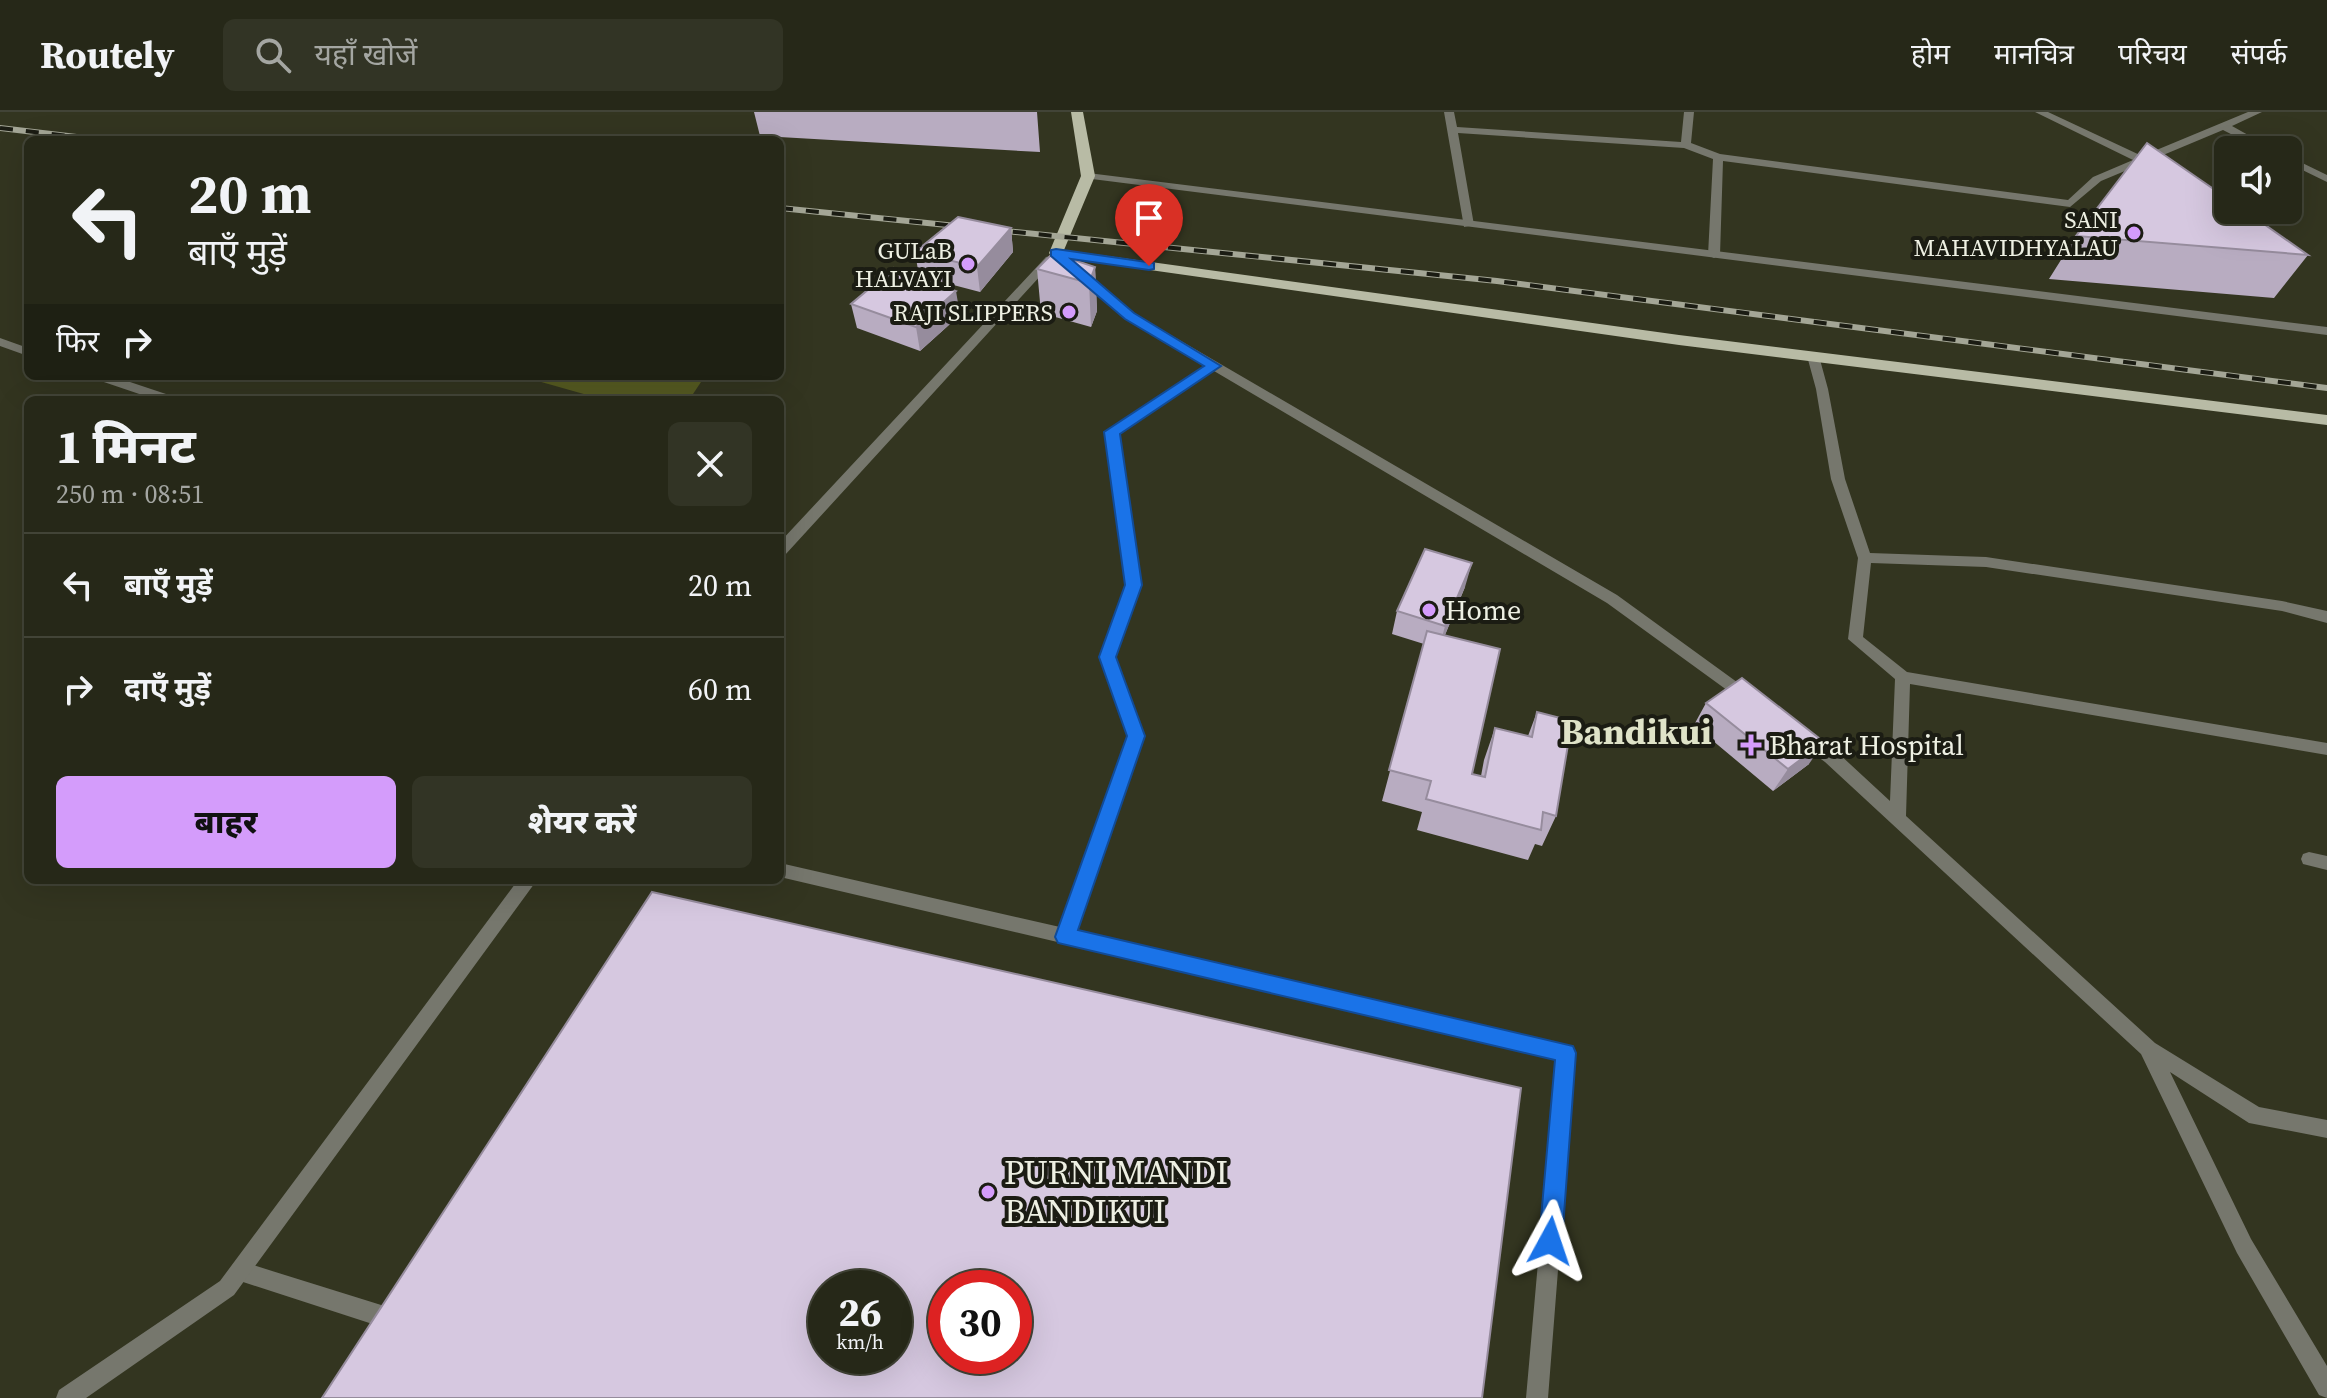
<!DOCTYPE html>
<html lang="hi">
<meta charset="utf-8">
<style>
:root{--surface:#262818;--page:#323425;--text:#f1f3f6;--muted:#a4a6a2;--line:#424437;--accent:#d49cfb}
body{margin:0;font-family:"Source Serif 4","Noto Sans Devanagari",serif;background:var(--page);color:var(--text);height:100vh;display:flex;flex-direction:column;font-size:30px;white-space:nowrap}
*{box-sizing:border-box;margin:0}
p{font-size:26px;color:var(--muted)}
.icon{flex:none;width:44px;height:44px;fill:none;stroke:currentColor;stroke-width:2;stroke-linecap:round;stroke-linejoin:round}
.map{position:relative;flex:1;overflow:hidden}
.sheet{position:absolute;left:24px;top:284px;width:760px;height:488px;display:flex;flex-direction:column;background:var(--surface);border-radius:12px;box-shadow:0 8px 32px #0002,0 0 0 2px var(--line)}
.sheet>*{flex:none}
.guide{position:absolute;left:24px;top:24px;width:760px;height:244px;border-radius:12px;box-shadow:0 8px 32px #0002,0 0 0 2px var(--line);background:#262818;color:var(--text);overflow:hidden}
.fabs{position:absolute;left:2214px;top:24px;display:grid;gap:16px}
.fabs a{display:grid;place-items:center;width:88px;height:88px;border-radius:12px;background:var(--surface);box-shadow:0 8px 32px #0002,0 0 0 2px var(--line);font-size:40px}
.speed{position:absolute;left:808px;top:1158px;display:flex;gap:16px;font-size:40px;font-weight:700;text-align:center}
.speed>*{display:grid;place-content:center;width:104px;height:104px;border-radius:50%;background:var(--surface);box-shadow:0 8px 32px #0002,0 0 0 2px var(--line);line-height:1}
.speed small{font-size:20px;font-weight:400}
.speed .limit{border:12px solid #d22;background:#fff;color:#111}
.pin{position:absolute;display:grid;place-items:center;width:68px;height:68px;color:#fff;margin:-82px -34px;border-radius:50% 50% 50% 0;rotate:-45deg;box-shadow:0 0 8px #0007}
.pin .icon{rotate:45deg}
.me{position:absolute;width:88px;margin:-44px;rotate:5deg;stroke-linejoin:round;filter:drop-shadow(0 0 6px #0008)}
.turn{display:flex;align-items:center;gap:28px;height:168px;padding:0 32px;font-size:36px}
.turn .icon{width:104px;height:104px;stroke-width:2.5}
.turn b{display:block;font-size:56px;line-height:68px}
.then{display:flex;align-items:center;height:76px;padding:0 32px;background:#0003;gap:16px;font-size:30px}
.round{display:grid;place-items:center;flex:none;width:84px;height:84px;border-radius:12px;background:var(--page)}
.overview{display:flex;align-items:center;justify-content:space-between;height:136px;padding:0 32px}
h1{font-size:48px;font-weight:800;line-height:60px}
.cta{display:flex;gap:16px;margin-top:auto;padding:16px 32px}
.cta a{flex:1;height:92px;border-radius:12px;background:var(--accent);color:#111;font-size:32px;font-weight:800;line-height:92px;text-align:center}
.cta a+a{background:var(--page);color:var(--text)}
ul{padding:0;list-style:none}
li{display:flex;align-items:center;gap:24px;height:104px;padding:0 32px;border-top:2px solid var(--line)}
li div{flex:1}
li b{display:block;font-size:30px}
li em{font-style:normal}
header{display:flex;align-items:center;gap:48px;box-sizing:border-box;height:112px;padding:0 40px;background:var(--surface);border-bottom:2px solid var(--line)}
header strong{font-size:38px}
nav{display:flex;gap:44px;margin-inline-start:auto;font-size:28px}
.search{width:560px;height:72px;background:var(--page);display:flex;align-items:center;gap:20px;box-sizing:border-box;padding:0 28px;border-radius:12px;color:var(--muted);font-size:30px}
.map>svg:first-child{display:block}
.green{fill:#575c22}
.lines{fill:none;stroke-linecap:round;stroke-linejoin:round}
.minor{fill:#76776d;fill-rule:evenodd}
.tertiary{fill:#76776d;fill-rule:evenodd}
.primary{fill:#b8bba5;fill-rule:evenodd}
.rail-casing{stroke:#a4a696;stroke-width:6}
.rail{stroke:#1b1c13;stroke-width:4;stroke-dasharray:13;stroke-linecap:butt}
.wall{fill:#b8acc1}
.shaded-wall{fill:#968c9d}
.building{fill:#d6c8e0;stroke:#968c9d;stroke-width:2;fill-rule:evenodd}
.route{fill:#1a73e8;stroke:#114b97;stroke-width:2}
.poi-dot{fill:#d49cfb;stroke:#1b1c13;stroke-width:3}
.labels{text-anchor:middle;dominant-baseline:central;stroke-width:8;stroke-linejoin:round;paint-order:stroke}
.far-poi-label{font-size:24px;fill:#eef0e3;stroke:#1b1c13;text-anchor:end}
.poi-label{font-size:28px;fill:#eef0e3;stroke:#1b1c13;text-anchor:start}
.near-poi-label{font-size:34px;fill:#eef0e3;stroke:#1b1c13;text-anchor:start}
.district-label{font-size:36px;font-weight:bold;fill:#dfe3c8;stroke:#1b1c13}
</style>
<header>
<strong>Routely</strong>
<div class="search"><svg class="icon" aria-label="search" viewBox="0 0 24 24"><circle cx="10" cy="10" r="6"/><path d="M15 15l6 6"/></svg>यहाँ खोजें</div>
<nav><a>होम</a><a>मानचित्र</a><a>परिचय</a><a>संपर्क</a></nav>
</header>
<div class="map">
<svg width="2327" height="1286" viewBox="0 0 2327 1286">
<rect width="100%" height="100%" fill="#333520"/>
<!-- green -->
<path class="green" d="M 520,264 L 705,264 L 689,288 L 605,288 Z"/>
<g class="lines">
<!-- minor -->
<path class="minor" d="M 1444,0 L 1454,0 L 1457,15 L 1681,30 L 1684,0 L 1694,0 L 1691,31 L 1720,42 L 2068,88 L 2093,65 L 2133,48 L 2035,0 L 2048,0 L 2142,44 L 2248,0 L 2262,0 L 2232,14 L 2275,38 L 2262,38 L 2223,18 L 2101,69 L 2070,95 L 1723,49 L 1720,143 L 1714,146 L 1708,143 L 1713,47 L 1684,36 L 1458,21 L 1474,113 L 1464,115 Z
M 2288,44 L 2327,63 L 2327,70 L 2288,51 Z
M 1082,159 L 1133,201 L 1617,483 L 1752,581 L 1755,585 L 1752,589 L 1742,589 L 1607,491 L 1214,259 L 1119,322 L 1141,473 L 1116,545 L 1144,624 L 1076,819 L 1573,935 L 1575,941 L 1548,1286 L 1526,1286 L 1556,947 L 780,765 L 780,751 L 1060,815 L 1128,624 L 1100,545 L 1127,473 L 1105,320 L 1205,254 L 1125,207 L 1078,165 L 1076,163 Z
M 1813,240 L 1819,244 L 1828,277 L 1845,367 L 1870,441 L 1986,445 L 2282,489 L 2327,499 L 2327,511 L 2282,499 L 1986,455 L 1871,451 L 1863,525 L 1907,560 L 2327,631 L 2327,643 L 1910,572 L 1906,704 L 2155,931 L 2259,995 L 2327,1008 L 2327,1026 L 2249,1011 L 2170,960 L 2251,1127 L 2327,1254 L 2327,1286 L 2319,1283 L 2237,1141 L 2141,942 L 1825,650 L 1795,628 L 1793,624 L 1795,620 L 1807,620 L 1837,640 L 1890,689 L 1895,567 L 1848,527 L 1858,446 L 1831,367 L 1816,277 L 1807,244 Z
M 2309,740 L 2327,744 L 2327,758 L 2303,752 L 2301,747 L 2303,742 Z
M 240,1149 L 394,1197 L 401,1201 L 405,1208 L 401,1215 L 394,1219 L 240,1169 L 233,1166 L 230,1159 L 233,1152 Z"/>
<!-- tertiary -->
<path class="tertiary" d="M 1088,61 L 2327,215 L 2327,223 L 1084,66 L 1084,62 Z
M 1050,144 L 1054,145 L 1054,149 L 785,443 L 780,444 L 780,430 L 1046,145 Z
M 0,226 L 28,236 L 28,244 L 0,234 Z
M 93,264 L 112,264 L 175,285 L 176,288 L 157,288 L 95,267 Z
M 518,768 L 537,768 L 234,1183 L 86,1286 L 56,1286 L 59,1278 L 220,1169 Z"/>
<!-- primary -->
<path class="primary" d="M 1071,0 L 1083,0 L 1095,64 L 1064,138 L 1679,223 L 2327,303 L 2327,313 L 1679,233 L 1051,144 L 1049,141 L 1081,64 Z"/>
<defs>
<path id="rail" d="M 0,16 L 102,28
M 780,96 L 1497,169 L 2327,276"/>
</defs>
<!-- rail casing -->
<use href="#rail" class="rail-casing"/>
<!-- rail -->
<use href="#rail" class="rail"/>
</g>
<!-- wall -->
<path class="wall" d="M 754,0 L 1037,0 L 1040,40 L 760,24 Z
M 1011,116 L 1013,140 L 980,180 L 919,164 L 915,140 Z
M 2076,124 L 2308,143 L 2274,186 L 2049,167 Z
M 1095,155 L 1097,199 L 1091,215 L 1041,201 L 1037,157 Z
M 851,192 L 960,203 L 920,239 L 857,216 Z
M 1465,475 L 1445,523 L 1472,662 L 1481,664 L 1484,648 L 1495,616 L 1528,624 L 1537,600 L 1556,704 L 1542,734 L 1535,732 L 1528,748 L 1417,718 L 1422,700 L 1382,689 L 1424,532 L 1392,522 L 1397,499 Z
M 1706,591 L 1809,652 L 1773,679 L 1694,613 Z"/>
<!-- shaded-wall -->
<path class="shaded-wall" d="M 1011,116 L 1013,140 L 980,180 L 977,155 Z
M 1095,155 L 1097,199 L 1091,215 L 1089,171 Z
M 956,179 L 960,203 L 920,239 L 916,215 Z
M 1472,451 L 1465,475 L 1439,537 L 1445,514 Z
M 1824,630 L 1809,652 L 1773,679 L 1788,657 Z"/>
<!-- building -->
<path class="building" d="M 2147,31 L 2228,87 L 2228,98 L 2244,98 L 2308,143 L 2076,124 Z
M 958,105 L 1011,116 L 977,155 L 915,140 Z
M 1053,141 L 1095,155 L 1089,171 L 1037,157 Z
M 894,156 L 956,179 L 916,215 L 851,192 Z
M 1425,437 L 1472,451 L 1445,514 L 1397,499 Z
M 1427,519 L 1500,537 L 1472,662 L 1485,665 L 1495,616 L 1532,625 L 1537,600 L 1572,609 L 1556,704 L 1543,700 L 1541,718 L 1426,687 L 1431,669 L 1389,658 Z
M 1742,566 L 1824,630 L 1788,657 L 1706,591 Z
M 652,780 L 1521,976 L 1482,1286 L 322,1286 ZM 826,1176 L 894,1176 L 894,1244 L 826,1244 ZM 946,1176 L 1014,1176 L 1014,1244 L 946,1244 Z"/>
<!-- route -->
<path class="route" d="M 1056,137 L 1154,151 L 1154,157 L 1149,158 L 1071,147 L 1134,201 L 1221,254 L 1120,322 L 1142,473 L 1116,545 L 1145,624 L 1078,818 L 1573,934 L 1576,941 L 1562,1129 L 1558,1137 L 1550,1141 L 1542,1137 L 1539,1129 L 1555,948 L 1058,831 L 1055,825 L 1127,624 L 1099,545 L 1125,473 L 1104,320 L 1204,254 L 1125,207 L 1051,144 L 1051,138 Z"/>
<!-- markers -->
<g class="poi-dot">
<circle cx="2134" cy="121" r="8"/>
<circle cx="968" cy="152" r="8"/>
<circle cx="1069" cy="200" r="8"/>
<circle cx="1429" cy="498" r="8"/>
<path d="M1747 621h8v8h8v8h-8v8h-8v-8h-8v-8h8z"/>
<circle cx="988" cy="1080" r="8"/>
</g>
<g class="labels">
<!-- far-poi labels -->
<g class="far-poi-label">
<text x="2118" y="107">SANI<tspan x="2118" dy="28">MAHAVIDHYALAU</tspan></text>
<text x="952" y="138">GULaB<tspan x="952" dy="28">HALVAYI</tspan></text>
<text x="1053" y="200">RAJI SLIPPERS</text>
</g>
<!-- poi labels -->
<g class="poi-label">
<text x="1445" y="498">Home</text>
<text x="1769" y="633">Bharat Hospital</text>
</g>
<!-- near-poi labels -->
<g class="near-poi-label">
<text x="1004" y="1060">PURNI MANDI<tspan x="1004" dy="39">BANDIKUI</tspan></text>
</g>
<!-- district labels -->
<g class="district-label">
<text x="1636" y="619">Bandikui</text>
</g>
</g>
</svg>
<div class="fabs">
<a><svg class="icon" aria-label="sound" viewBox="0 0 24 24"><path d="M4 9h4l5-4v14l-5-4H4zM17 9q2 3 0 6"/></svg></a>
</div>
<div class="speed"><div>26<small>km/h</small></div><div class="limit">30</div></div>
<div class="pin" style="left:1149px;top:154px;background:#d93025"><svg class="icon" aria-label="arrive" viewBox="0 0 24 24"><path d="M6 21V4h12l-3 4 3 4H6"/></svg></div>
<svg class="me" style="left:1550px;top:1129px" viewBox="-20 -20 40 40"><path d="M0-17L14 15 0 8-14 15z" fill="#1a73e8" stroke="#fff" stroke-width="4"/></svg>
<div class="guide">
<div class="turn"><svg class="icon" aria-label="left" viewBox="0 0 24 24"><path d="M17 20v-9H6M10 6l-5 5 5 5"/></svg><div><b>20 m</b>बाएँ मुड़ें</div></div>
<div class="then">फिर<svg class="icon" aria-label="right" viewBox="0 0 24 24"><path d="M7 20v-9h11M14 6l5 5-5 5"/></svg></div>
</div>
<section class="sheet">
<div class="overview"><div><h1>1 मिनट</h1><p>250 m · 08:51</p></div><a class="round"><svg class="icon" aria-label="close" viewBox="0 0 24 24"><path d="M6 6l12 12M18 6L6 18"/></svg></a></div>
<ul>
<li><svg class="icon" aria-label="left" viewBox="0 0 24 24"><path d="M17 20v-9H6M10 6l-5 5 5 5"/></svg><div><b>बाएँ मुड़ें</b></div><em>20 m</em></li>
<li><svg class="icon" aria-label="right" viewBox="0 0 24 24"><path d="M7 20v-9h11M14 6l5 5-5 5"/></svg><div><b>दाएँ मुड़ें</b></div><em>60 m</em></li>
</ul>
<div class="cta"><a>बाहर</a><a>शेयर करें</a></div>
</section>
</div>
